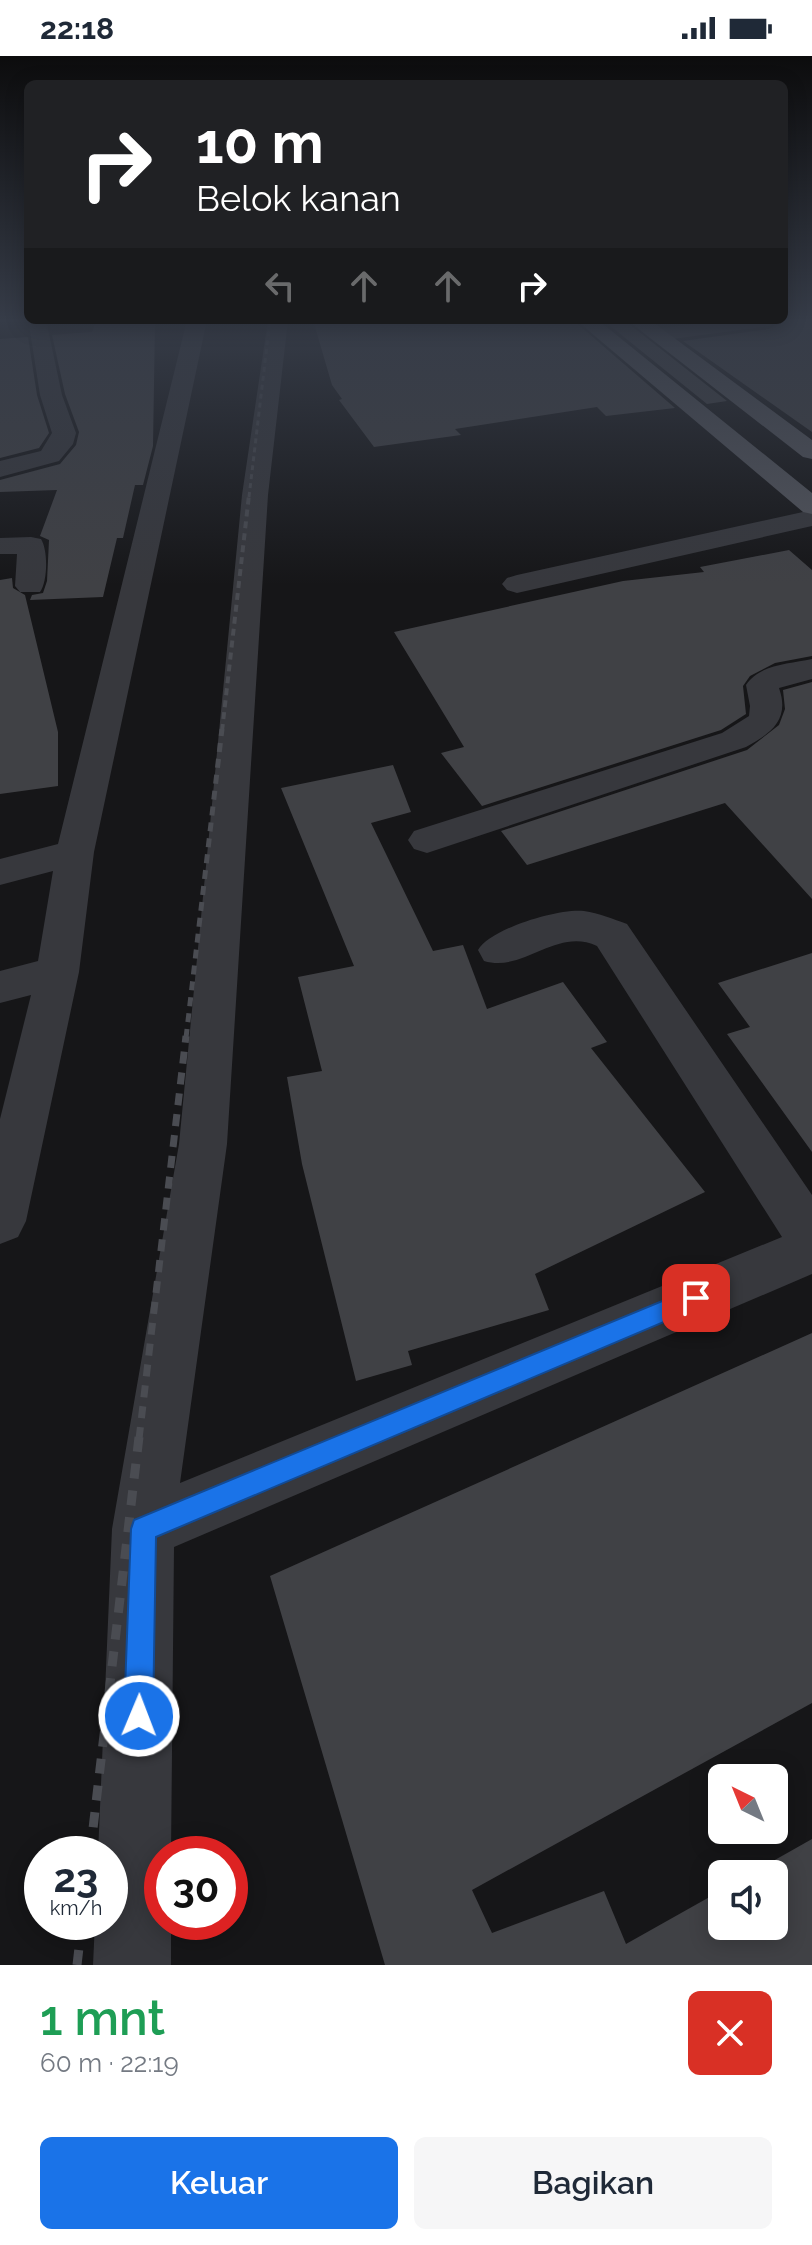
<!DOCTYPE html>
<html lang="id">
<meta charset="utf-8">
<style>
:root{--surface:#fff;--page:#f6f6f7;--text:#1f2937;--muted:#747a83;--accent:#1a73e8}
body{margin:0;font-family:Raleway,sans-serif;background:var(--page);color:var(--text);height:100vh;display:flex;flex-direction:column;font-size:30px;white-space:nowrap}
*{box-sizing:border-box;margin:0}
p{font-size:26px;color:var(--muted)}
.icon{flex:none;width:44px;height:44px;fill:none;stroke:currentColor;stroke-width:2;stroke-linecap:round;stroke-linejoin:round}
.map{position:relative;height:1909px;overflow:hidden}
.drawer{display:flex;flex-direction:column;background:var(--surface);flex:1}
.drawer>*{flex:none}
.banner{position:absolute;left:24px;top:24px;width:764px;height:244px;border-radius:12px;box-shadow:0 4px 20px #0003;background:#202124;color:#fff;overflow:hidden}
.needle{width:52px;rotate:317deg}
.buttons{position:absolute;left:708px;top:1708px;display:grid;gap:16px}
.buttons a{display:grid;place-items:center;width:80px;height:80px;border-radius:12px;background:var(--surface);box-shadow:0 4px 20px #0003;font-size:40px}
.speed{position:absolute;left:24px;top:1780px;display:flex;gap:16px;font-size:40px;font-weight:700;text-align:center}
.speed>*{display:grid;place-content:center;width:104px;height:104px;border-radius:50%;background:var(--surface);box-shadow:0 4px 20px #0003;line-height:1}
.speed small{font-size:20px;font-weight:400}
.speed .limit{border:12px solid #d22;background:#fff;color:#111}
.pin{position:absolute;display:grid;place-items:center;width:68px;height:68px;color:#fff;margin:-34px;border-radius:16px;box-shadow:0 4px 12px #0006}
.me{position:absolute;width:88px;margin:-44px;rotate:1deg;stroke-linejoin:round;filter:drop-shadow(0 0 6px #0008)}
.turn{display:flex;align-items:center;gap:28px;height:168px;padding:0 40px;font-size:36px}
.turn .icon{width:104px;height:104px;stroke-width:2.5}
.turn b{display:block;font-size:56px;line-height:68px}
.lanes{display:flex;align-items:center;height:76px;padding:0 40px;background:#0003;justify-content:center;gap:40px;direction:ltr}
.lanes .off{opacity:.35}
.round{display:grid;place-items:center;flex:none;width:84px;height:84px;border-radius:12px;background:var(--page)}
.summary{display:flex;align-items:center;justify-content:space-between;height:136px;padding:0 40px}
h1{font-size:48px;font-weight:600;line-height:60px;color:#1e9e55}
.button{display:flex;gap:16px;margin-top:auto;padding:16px 40px}
.button a{flex:1;height:92px;border-radius:12px;background:var(--accent);color:#fff;font-size:32px;font-weight:600;line-height:92px;text-align:center}
.button a+a{background:var(--page);color:var(--text)}
.status{display:flex;justify-content:space-between;align-items:center;height:56px;padding:0 40px;background:var(--surface);direction:ltr}
.status svg{height:22px;fill:currentColor}
.map>svg:first-child{display:block}
.building{fill:#404145}
.lines{fill:none;stroke-linecap:round;stroke-linejoin:round}
.minor{fill:#37383d;fill-rule:evenodd}
.major{fill:#53555c;fill-rule:evenodd}
.rail-far4{stroke:#4a4c52;stroke-width:3;stroke-dasharray:5 4;stroke-linecap:butt}
.rail-far3{stroke:#4a4c52;stroke-width:4;stroke-dasharray:7 5;stroke-linecap:butt}
.rail-far2{stroke:#4a4c52;stroke-width:5;stroke-dasharray:9 7;stroke-linecap:butt}
.rail-far1{stroke:#4a4c52;stroke-width:7;stroke-dasharray:12 9;stroke-linecap:butt}
.rail{stroke:#4a4c52;stroke-width:9;stroke-dasharray:15 12;stroke-linecap:butt}
.route{fill:#1a73e8;stroke:#114b97;stroke-width:2}
</style>
<div class="status"><b>22:18</b><svg viewBox="0 0 49 12"><path d="M0 12V9h3v3zM5 12V6h3v6zM10 12V3h3v9zM15 12V0h3v12zM26 1h20v11H26zM47 4h2v5h-2z"/></svg></div>
<div class="map">
<svg width="812" height="1909" viewBox="0 0 812 1909">
<rect width="100%" height="100%" fill="#161618"/>
<!-- building -->
<path class="building" d="M 812,262 L 812,376 L 683,285 L 769,273 L 779,267 Z
M 313,264 L 573,264 L 675,352 L 606,360 L 597,351 L 455,373 L 461,379 L 374,391 L 339,344 L 342,343 L 332,329 Z
M 603,264 L 624,264 L 727,345 L 707,348 Z
M 155,266 L 153,390 L 143,429 L 135,429 L 123,482 L 117,482 L 103,541 L 30,544 L 32,539 L 43,537 L 47,525 L 49,484 L 40,480 L 57,434 L 0,436 L 0,424 L 60,408 L 76,389 L 79,376 L 65,338 L 52,279 L 92,276 L 95,268 Z
M 28,281 L 37,339 L 49,377 L 39,392 L 0,402 L 0,283 Z
M 789,494 L 812,514 L 812,600 L 775,607 L 750,620 L 743,630 L 746,658 L 721,674 L 482,750 L 441,697 L 464,691 L 394,576 L 623,525 L 704,516 L 700,511 Z
M 12,522 L 13,532 L 25,539 L 58,676 L 58,730 L 0,738 L 0,524 Z
M 812,626 L 812,843 L 725,747 L 527,809 L 501,775 L 747,694 L 779,669 L 785,653 L 783,634 Z
M 393,709 L 411,756 L 371,767 L 433,895 L 463,889 L 487,953 L 563,926 L 607,986 L 591,992 L 705,1136 L 535,1218 L 549,1254 L 408,1295 L 412,1309 L 356,1325 L 302,1108 L 287,1021 L 322,1015 L 298,921 L 354,910 L 281,732 Z
M 812,897 L 812,1096 L 727,978 L 750,971 L 718,927 Z
M 812,1277 L 812,1647 L 472,1834 L 492,1877 L 604,1835 L 626,1888 L 722,1834 L 722,1870 L 774,1870 L 774,1818 L 750,1818 L 812,1783 L 812,1909 L 385,1909 L 270,1520 Z"/>
<g class="lines">
<!-- minor -->
<path class="minor" d="M 28,262 L 46,264 L 62,339 L 76,377 L 73,388 L 59,405 L 0,421 L 0,405 L 41,395 L 52,377 L 40,339 Z
M 187,264 L 207,264 L 94,796 L 79,916 L 26,1165 L 18,1181 L 0,1188 L 0,1063 L 31,939 L 0,947 L 0,915 L 38,905 L 53,815 L 0,829 L 0,803 L 58,788 Z
M 268,264 L 288,264 L 268,439 L 227,1088 L 180,1427 L 782,1181 L 597,890 C 556,871 524,917 484,905 L 478,894 C 490,873 558,852 584,855 C 599,857 613,863 627,868 L 812,1139 L 812,1218 L 174,1491 L 171,1798 L 162,1798 L 162,1866 L 171,1866 L 171,1909 L 93,1909 L 95,1866 L 110,1866 L 110,1798 L 98,1798 L 112,1473 L 179,1088 L 242,439 Z
M 724,264 L 779,264 L 769,270 L 657,285 L 647,279 L 657,273 Z
M 812,454 L 812,470 L 517,537 L 507,534 L 502,528 L 507,522 L 517,519 Z
M 31,481 L 41,483 C 48,494 48,525 40,536 L 20,536 L 15,530 L 17,498 L 0,498 L 0,482 Z
M 812,603 L 812,623 L 779,632 C 790,663 772,677 746,691 L 427,797 L 414,793 L 408,784 L 414,775 L 722,677 L 749,660 L 750,650 L 746,629 C 760,608 789,608 812,603 Z"/>
<!-- major -->
<path class="major" d="M 576,264 L 598,264 L 812,437 L 812,458 L 803,456 Z
M 627,264 L 650,264 L 812,384 L 812,403 L 803,401 Z"/>
<!-- rail-far4 -->
<path class="rail-far4" d="M 249,441 L 270,264"/>
<!-- rail-far3 -->
<path class="rail-far3" d="M 222,675 L 249,439"/>
<!-- rail-far2 -->
<path class="rail-far2" d="M 186,982 L 222,673"/>
<!-- rail-far1 -->
<path class="rail-far1" d="M 139,1383 L 186,980"/>
<!-- rail -->
<path class="rail" d="M 90,1798 L 139,1381
M 77,1909 L 82,1866"/>
</g>
<!-- sky -->
<linearGradient id="sky" x2="0" y2="1"><stop stop-color="#0c0c0d"/><stop offset="0.5" stop-color="#363c48"/><stop offset="1" stop-color="#363c48" stop-opacity="0"/></linearGradient>
<rect width="812" height="529" fill="url(#sky)"/>
<!-- route -->
<path class="route" d="M 696,1231 L 704,1234 L 707,1242 L 704,1249 L 156,1481 L 153,1660 L 149,1670 L 139,1674 L 129,1670 L 124,1660 L 131,1473 L 134,1464 Z"/>
</svg>
<div class="buttons">
<a><svg class="needle" viewBox="-14 -14 28 28"><path d="M0-13l5 13h-10z" fill="#e53935"/><path d="M0 13l5-13h-10z" fill="#747a83"/></svg></a>
<a><svg class="icon" aria-label="sound" viewBox="0 0 24 24"><path d="M4 9h4l5-4v14l-5-4H4zM17 9q2 3 0 6"/></svg></a>
</div>
<div class="speed"><div>23<small>km/h</small></div><div class="limit">30</div></div>
<div class="pin" style="left:696px;top:1242px;background:#d93025"><svg class="icon" aria-label="arrive" viewBox="0 0 24 24"><path d="M6 21V4h12l-3 4 3 4H6"/></svg></div>
<svg class="me" style="left:139px;top:1660px" viewBox="-20 -20 40 40"><circle r="17" fill="#1a73e8" stroke="#fff" stroke-width="3"/><path d="M0-11L8 9 0 5-8 9z" fill="#fff"/></svg>
<div class="banner">
<div class="turn"><svg class="icon" aria-label="right" viewBox="0 0 24 24"><path d="M7 20v-9h11M14 6l5 5-5 5"/></svg><div><b>10 m</b>Belok kanan</div></div>
<div class="lanes"><svg class="icon off" aria-label="left" viewBox="0 0 24 24"><path d="M17 20v-9H6M10 6l-5 5 5 5"/></svg><svg class="icon off" aria-label="ahead" viewBox="0 0 24 24"><path d="M12 20V5M6 11l6-6 6 6"/></svg><svg class="icon off" aria-label="ahead" viewBox="0 0 24 24"><path d="M12 20V5M6 11l6-6 6 6"/></svg><svg class="icon" aria-label="right" viewBox="0 0 24 24"><path d="M7 20v-9h11M14 6l5 5-5 5"/></svg></div>
</div>
</div>
<section class="drawer">
<div class="summary"><div><h1>1 mnt</h1><p>60 m · 22:19</p></div><a class="round" style="background:#d93025;color:#fff"><svg class="icon" aria-label="close" viewBox="0 0 24 24"><path d="M6 6l12 12M18 6L6 18"/></svg></a></div>
<div class="button"><a>Keluar</a><a>Bagikan</a></div>
</section>
